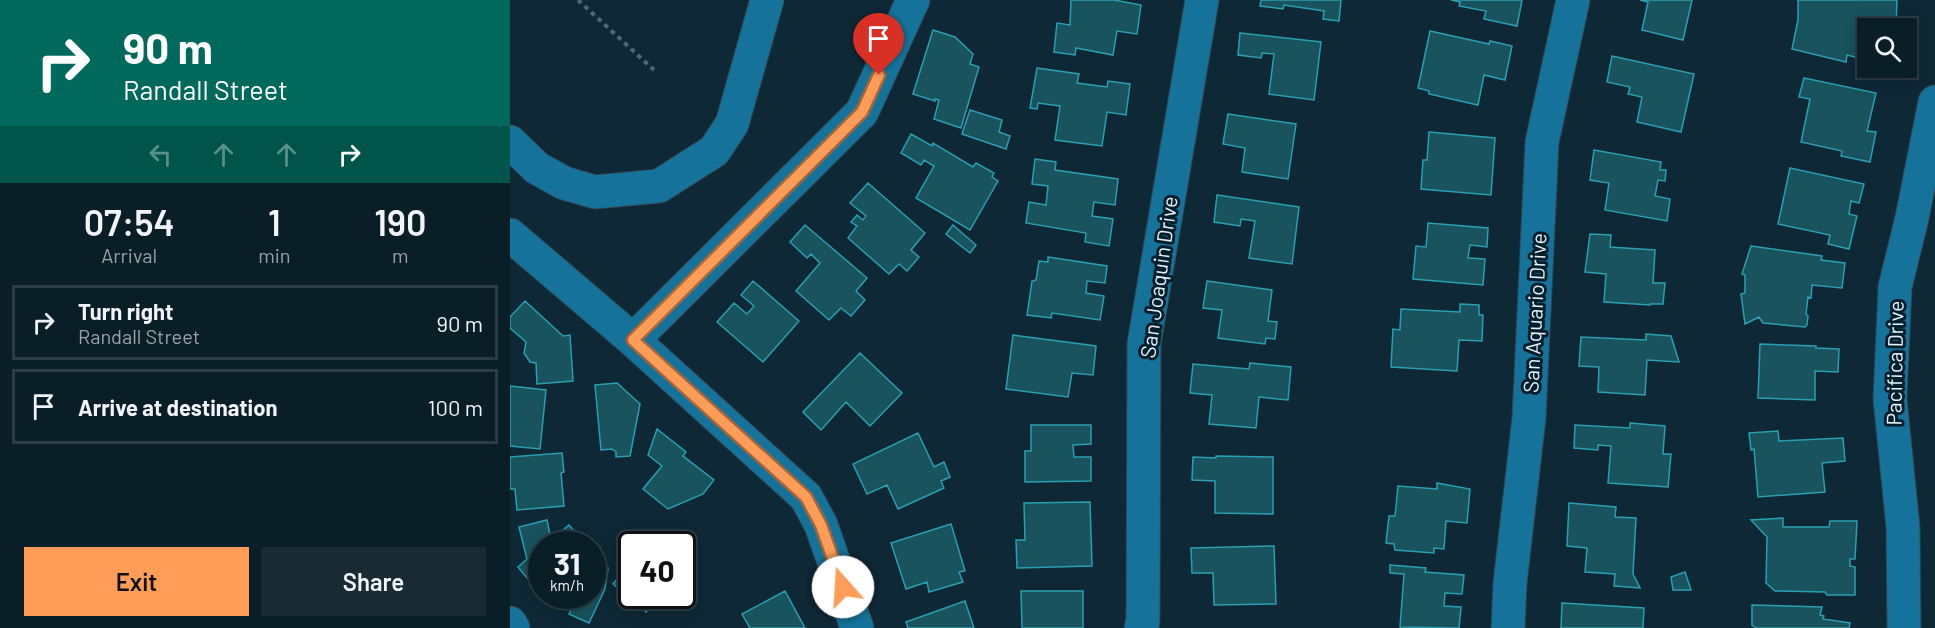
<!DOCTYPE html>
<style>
:root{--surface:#0a1e28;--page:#182b34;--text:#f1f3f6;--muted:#99a2a8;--line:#2a3c45;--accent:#fe9c58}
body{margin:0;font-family:Barlow,sans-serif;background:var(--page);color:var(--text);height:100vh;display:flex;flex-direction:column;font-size:22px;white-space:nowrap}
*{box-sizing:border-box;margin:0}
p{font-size:20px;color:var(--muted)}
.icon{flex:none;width:33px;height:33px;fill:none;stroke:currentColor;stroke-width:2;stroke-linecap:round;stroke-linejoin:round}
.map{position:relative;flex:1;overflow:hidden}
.drawer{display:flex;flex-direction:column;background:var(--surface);width:510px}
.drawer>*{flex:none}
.top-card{background:#00695c;color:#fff;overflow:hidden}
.tools{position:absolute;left:1347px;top:18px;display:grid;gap:12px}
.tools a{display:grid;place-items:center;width:60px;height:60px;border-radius:0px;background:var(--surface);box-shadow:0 3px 15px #0003,0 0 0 2px var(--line);font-size:30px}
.speed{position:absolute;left:18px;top:531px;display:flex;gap:12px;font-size:30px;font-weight:700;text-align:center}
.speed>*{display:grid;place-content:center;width:78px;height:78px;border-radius:50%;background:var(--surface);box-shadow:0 3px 15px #0003,0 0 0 2px var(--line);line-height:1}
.speed small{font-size:15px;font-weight:400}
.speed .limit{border:3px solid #111;border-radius:9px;background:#fff;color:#111}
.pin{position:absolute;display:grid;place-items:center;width:51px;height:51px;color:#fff;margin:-62px -26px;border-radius:50% 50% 50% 0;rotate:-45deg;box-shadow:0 0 6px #0007}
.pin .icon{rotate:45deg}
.me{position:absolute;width:66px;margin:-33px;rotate:341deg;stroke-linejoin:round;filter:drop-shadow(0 0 4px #0008)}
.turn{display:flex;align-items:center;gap:21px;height:126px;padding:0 24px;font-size:27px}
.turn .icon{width:78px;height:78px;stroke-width:2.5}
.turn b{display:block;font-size:42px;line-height:51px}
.lanes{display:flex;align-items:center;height:57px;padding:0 24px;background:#0003;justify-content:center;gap:30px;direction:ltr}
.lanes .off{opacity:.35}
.eta{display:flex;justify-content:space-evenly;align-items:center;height:102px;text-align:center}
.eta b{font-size:36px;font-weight:600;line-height:42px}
.button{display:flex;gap:12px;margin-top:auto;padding:12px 24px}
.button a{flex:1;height:69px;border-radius:0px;background:var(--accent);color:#111;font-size:24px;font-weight:600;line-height:69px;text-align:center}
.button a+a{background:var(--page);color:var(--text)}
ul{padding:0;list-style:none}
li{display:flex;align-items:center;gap:18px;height:75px;margin:0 12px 9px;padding:0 12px;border:3px solid var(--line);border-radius:0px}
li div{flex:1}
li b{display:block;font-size:22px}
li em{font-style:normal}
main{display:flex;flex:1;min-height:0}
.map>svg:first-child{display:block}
.building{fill:#18535e;stroke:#2a9eb3;stroke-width:1.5}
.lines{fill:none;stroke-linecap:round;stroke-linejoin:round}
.minor-casing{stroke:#32434e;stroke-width:35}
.path{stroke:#506673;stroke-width:4;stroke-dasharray:4.5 4.5;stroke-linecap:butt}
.minor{stroke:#15739b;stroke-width:33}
.route-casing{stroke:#a56539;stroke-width:15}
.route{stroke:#fe9c58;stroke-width:10}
.labels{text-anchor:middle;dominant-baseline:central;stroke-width:6;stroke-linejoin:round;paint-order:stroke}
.street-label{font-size:21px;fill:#e4f3fc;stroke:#041f2c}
</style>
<main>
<section class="drawer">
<div class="top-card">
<div class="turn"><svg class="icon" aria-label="right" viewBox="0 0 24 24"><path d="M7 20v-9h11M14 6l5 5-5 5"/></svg><div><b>90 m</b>Randall Street</div></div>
<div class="lanes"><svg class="icon off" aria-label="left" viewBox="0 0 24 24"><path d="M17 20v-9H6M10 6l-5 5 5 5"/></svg><svg class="icon off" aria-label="ahead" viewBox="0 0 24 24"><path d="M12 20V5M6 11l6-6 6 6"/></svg><svg class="icon off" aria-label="ahead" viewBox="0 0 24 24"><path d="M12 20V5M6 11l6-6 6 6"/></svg><svg class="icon" aria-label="right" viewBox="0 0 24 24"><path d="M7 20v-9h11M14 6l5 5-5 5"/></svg></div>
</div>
<div class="eta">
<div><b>07:54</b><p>Arrival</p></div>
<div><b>1</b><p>min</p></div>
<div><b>190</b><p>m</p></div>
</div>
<ul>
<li><svg class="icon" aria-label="right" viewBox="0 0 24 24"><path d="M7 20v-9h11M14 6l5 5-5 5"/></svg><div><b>Turn right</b><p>Randall Street</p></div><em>90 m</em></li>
<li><svg class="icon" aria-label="arrive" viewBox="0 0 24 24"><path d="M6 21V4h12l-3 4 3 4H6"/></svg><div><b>Arrive at destination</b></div><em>100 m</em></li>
</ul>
<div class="button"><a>Exit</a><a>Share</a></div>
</section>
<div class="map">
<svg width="1425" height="628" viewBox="0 0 1425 628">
<rect width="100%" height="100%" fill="#0e2836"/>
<!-- building -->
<path class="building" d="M 561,0 L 604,0 L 631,5 L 627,34 L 607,31 L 603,55 L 566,48 L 565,55 L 544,52 L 547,23 L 560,25 Z
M 751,0 L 831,0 L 829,21 L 813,19 L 814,11 L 774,5 L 773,9 L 750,6 Z
M 941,0 L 1012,0 L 1007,26 L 974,19 L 976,11 L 949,6 L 950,2 Z
M 1130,0 L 1182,0 L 1173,40 L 1132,30 L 1138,2 Z
M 1288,0 L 1387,0 L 1386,28 L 1358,28 L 1358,66 L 1351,64 L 1352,59 L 1337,55 L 1336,62 L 1282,49 L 1288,20 Z
M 423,30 L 445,37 L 463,54 L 460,64 L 469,67 L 451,128 L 424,119 L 429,100 L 425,99 L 425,101 L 403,94 Z
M 920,31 L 979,44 L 980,41 L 1002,46 L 995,80 L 974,75 L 968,105 L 919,94 L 919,91 L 908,88 Z
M 730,33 L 811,42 L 804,100 L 759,94 L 764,54 L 752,53 L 751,58 L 728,55 Z
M 1102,56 L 1184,74 L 1171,132 L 1127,122 L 1132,97 L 1118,94 L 1120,87 L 1097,82 Z
M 527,68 L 569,74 L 567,83 L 597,87 L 598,81 L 620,84 L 616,115 L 597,112 L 592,146 L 545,140 L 550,106 L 528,103 L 527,109 L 520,108 Z
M 1294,78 L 1366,93 L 1357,131 L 1366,132 L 1360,162 L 1331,156 L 1332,151 L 1291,142 L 1300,99 L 1289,97 Z
M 460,110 L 492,120 L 489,132 L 500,136 L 496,149 L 452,134 Z
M 718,114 L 786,124 L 778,179 L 732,172 L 735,148 L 713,144 Z
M 919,132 L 985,138 L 981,195 L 911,189 L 913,160 L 917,160 Z
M 401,134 L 422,146 L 423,143 L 463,167 L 466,163 L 484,173 L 482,177 L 488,181 L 460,230 L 406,198 L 424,166 L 414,160 L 411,165 L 391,153 Z
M 1084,150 L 1151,162 L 1150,170 L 1156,170 L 1155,181 L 1148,180 L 1145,196 L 1160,199 L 1157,221 L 1095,210 L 1099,183 L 1080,180 Z
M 525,159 L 546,162 L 545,170 L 608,179 L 605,205 L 584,202 L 582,216 L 603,219 L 599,246 L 575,242 L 576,233 L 516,223 L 519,202 L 536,205 L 538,186 L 522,184 Z
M 1280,168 L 1354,184 L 1349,203 L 1341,201 L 1339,214 L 1347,216 L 1339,249 L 1318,244 L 1320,235 L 1268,224 Z
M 358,183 L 415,233 L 401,250 L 409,257 L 397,271 L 389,264 L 379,274 L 338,238 L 347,226 L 341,222 L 347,215 L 353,220 L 356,216 L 340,203 Z
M 707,195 L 789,207 L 782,264 L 739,258 L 745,221 L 731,219 L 730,226 L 704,222 Z
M 918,223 L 978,228 L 977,247 L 960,245 L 958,258 L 975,259 L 973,285 L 903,279 L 906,246 L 916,247 Z
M 295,225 L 357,278 L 346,291 L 355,300 L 341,316 L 331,308 L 319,320 L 286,291 L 310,263 L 301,254 L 297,258 L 280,242 Z
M 443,225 L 466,245 L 460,253 L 436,234 Z
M 1080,234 L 1101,235 L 1100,247 L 1145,250 L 1143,283 L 1155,283 L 1153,304 L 1140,304 L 1140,305 L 1094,302 L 1096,274 L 1075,272 Z
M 1241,246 L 1312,256 L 1311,260 L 1335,263 L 1332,288 L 1302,285 L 1301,298 L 1298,297 L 1296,314 L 1298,316 L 1297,325 L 1295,327 L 1253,323 L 1249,317 L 1235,324 L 1231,294 L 1235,293 L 1235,275 L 1232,274 Z
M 538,257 L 597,266 L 595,283 L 577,281 L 576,293 L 594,296 L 590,320 L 542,313 L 541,318 L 517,315 L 522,281 L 526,280 L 529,261 L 538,262 Z
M 243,281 L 289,321 L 253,362 L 207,322 L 224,303 L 237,314 L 244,306 L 231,295 Z
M 697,281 L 762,290 L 758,321 L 767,322 L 765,339 L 756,338 L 755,344 L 708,338 L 712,310 L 693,308 Z
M 15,301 L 53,336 L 60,335 L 63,381 L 27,384 L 26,363 L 20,362 L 14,353 L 16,342 L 0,328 L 0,317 Z
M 950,304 L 969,305 L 969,315 L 973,315 L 972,341 L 949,340 L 947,371 L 881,367 L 883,329 L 890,330 L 891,309 L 950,312 Z
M 1136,334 L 1161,336 L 1169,362 L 1137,360 L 1135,395 L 1088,392 L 1089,367 L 1069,366 L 1071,337 L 1136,340 Z
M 503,335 L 586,346 L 583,375 L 562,373 L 558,397 L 496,389 Z
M 1250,344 L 1306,346 L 1306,348 L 1329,349 L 1328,372 L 1305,371 L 1305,400 L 1248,398 Z
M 350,353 L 392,393 L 360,426 L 336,402 L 311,430 L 293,412 Z
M 740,363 L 781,367 L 778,400 L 749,397 L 746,428 L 699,424 L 702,395 L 680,393 L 683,364 L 739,369 Z
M 107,383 L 130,404 L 120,456 L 106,457 L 106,452 L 102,449 L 91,450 L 85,385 Z
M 0,386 L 36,390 L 30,449 L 0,446 Z
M 1120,423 L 1155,426 L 1153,454 L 1161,454 L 1158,487 L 1098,483 L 1101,446 L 1088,445 L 1088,450 L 1064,448 L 1065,425 L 1120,428 Z
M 521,425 L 581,425 L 581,444 L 563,445 L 564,457 L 581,457 L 581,481 L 515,482 L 515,451 L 521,451 Z
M 147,429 L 176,452 L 173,456 L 204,480 L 193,494 L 158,509 L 133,489 L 152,466 L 138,455 Z
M 1268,431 L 1269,441 L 1333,438 L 1335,461 L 1312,463 L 1315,492 L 1248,497 L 1244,449 L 1241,450 L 1239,433 Z
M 408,433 L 424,467 L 434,462 L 440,477 L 431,481 L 434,488 L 388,509 L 377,485 L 357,494 L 343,464 Z
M 52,453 L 54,472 L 51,473 L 54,506 L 7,510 L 5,489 L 0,489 L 0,457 Z
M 706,456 L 763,457 L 763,514 L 705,513 L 705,481 L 682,480 L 683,457 L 706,458 Z
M 927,483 L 960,489 L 957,523 L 936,521 L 934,549 L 924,548 L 924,553 L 885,550 L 884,544 L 876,543 L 879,516 L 885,516 L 888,486 L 927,489 Z
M 580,502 L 582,566 L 507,568 L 506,540 L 515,540 L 514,503 Z
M 1059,503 L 1106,507 L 1105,517 L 1126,518 L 1123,574 L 1130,588 L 1104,586 L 1105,574 L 1075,572 L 1077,548 L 1057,546 Z
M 1273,518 L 1273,527 L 1319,527 L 1320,521 L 1347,521 L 1345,559 L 1340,559 L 1340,566 L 1345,567 L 1345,595 L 1317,595 L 1315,592 L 1265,591 L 1256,583 L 1257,537 L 1241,520 Z
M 37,520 L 41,540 L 59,525 L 73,541 L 69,544 L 32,544 L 32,576 L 22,584 L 8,567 L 17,559 L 9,527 Z
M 441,524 L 455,571 L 449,572 L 453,582 L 419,592 L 417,582 L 396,589 L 381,543 Z
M 764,546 L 766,604 L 704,605 L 703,573 L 682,573 L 681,548 Z
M 82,561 L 98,568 L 95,589 L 79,623 L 59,614 L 63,604 L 56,596 L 82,596 Z
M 122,562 L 122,596 L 150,596 L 136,612 L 103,584 Z
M 880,565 L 916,568 L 915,572 L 954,575 L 952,594 L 935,593 L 934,606 L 951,607 L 949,628 L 890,627 L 894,574 L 880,573 Z
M 1175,572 L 1181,590 L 1163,590 L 1161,577 Z
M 275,591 L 295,628 L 240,628 L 232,614 Z
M 511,591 L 573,591 L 573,628 L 512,628 Z
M 455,601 L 464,628 L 398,628 L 396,622 Z
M 1052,603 L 1134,608 L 1133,628 L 1051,628 Z
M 1242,605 L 1312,607 L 1310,615 L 1314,616 L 1313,619 L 1340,623 L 1339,628 L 1246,628 L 1242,625 Z"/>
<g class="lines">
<defs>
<path id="minor" d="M 0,142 L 27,168 L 54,183 L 85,192 L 149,186 L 204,151 L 222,124 L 257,0
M 0,235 L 123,340 L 296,497 L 311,525 L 347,628
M 123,340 L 352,112 L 403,0
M 0,623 L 3,628
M 631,628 L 633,621 L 634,344 L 692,0
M 998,628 L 1000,583 L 1019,418 L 1032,142 L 1063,0
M 1394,628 L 1393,527 L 1380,399 L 1385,287 L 1402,218 L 1425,102"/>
</defs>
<!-- minor casing -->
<use href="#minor" class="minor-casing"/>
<!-- path -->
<path class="path" d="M 68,0 L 144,70"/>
<!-- minor -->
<use href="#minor" class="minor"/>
</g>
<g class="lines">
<defs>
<path id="route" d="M 333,587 L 311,525 L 296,497 L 123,340 L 352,112 L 369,75"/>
</defs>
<!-- route casing -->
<use href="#route" class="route-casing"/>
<!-- route -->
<use href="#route" class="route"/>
</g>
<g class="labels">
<!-- street labels -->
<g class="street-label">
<text transform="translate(648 277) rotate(-82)">San Joaquin Drive</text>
<text transform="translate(1024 313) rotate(-87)">San Aquario Drive</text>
<text transform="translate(1384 363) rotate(-89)">Pacifica Drive</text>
</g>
</g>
</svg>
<div class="tools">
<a><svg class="icon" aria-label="search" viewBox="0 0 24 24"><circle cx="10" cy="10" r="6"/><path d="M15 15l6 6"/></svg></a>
</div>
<div class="speed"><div>31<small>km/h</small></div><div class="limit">40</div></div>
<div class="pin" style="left:369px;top:75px;background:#d93025"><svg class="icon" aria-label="arrive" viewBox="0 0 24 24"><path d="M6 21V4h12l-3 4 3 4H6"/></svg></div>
<svg class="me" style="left:333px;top:587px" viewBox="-20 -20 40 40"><circle r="19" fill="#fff"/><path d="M0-13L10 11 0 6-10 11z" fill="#fe9c58"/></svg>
</div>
</main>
